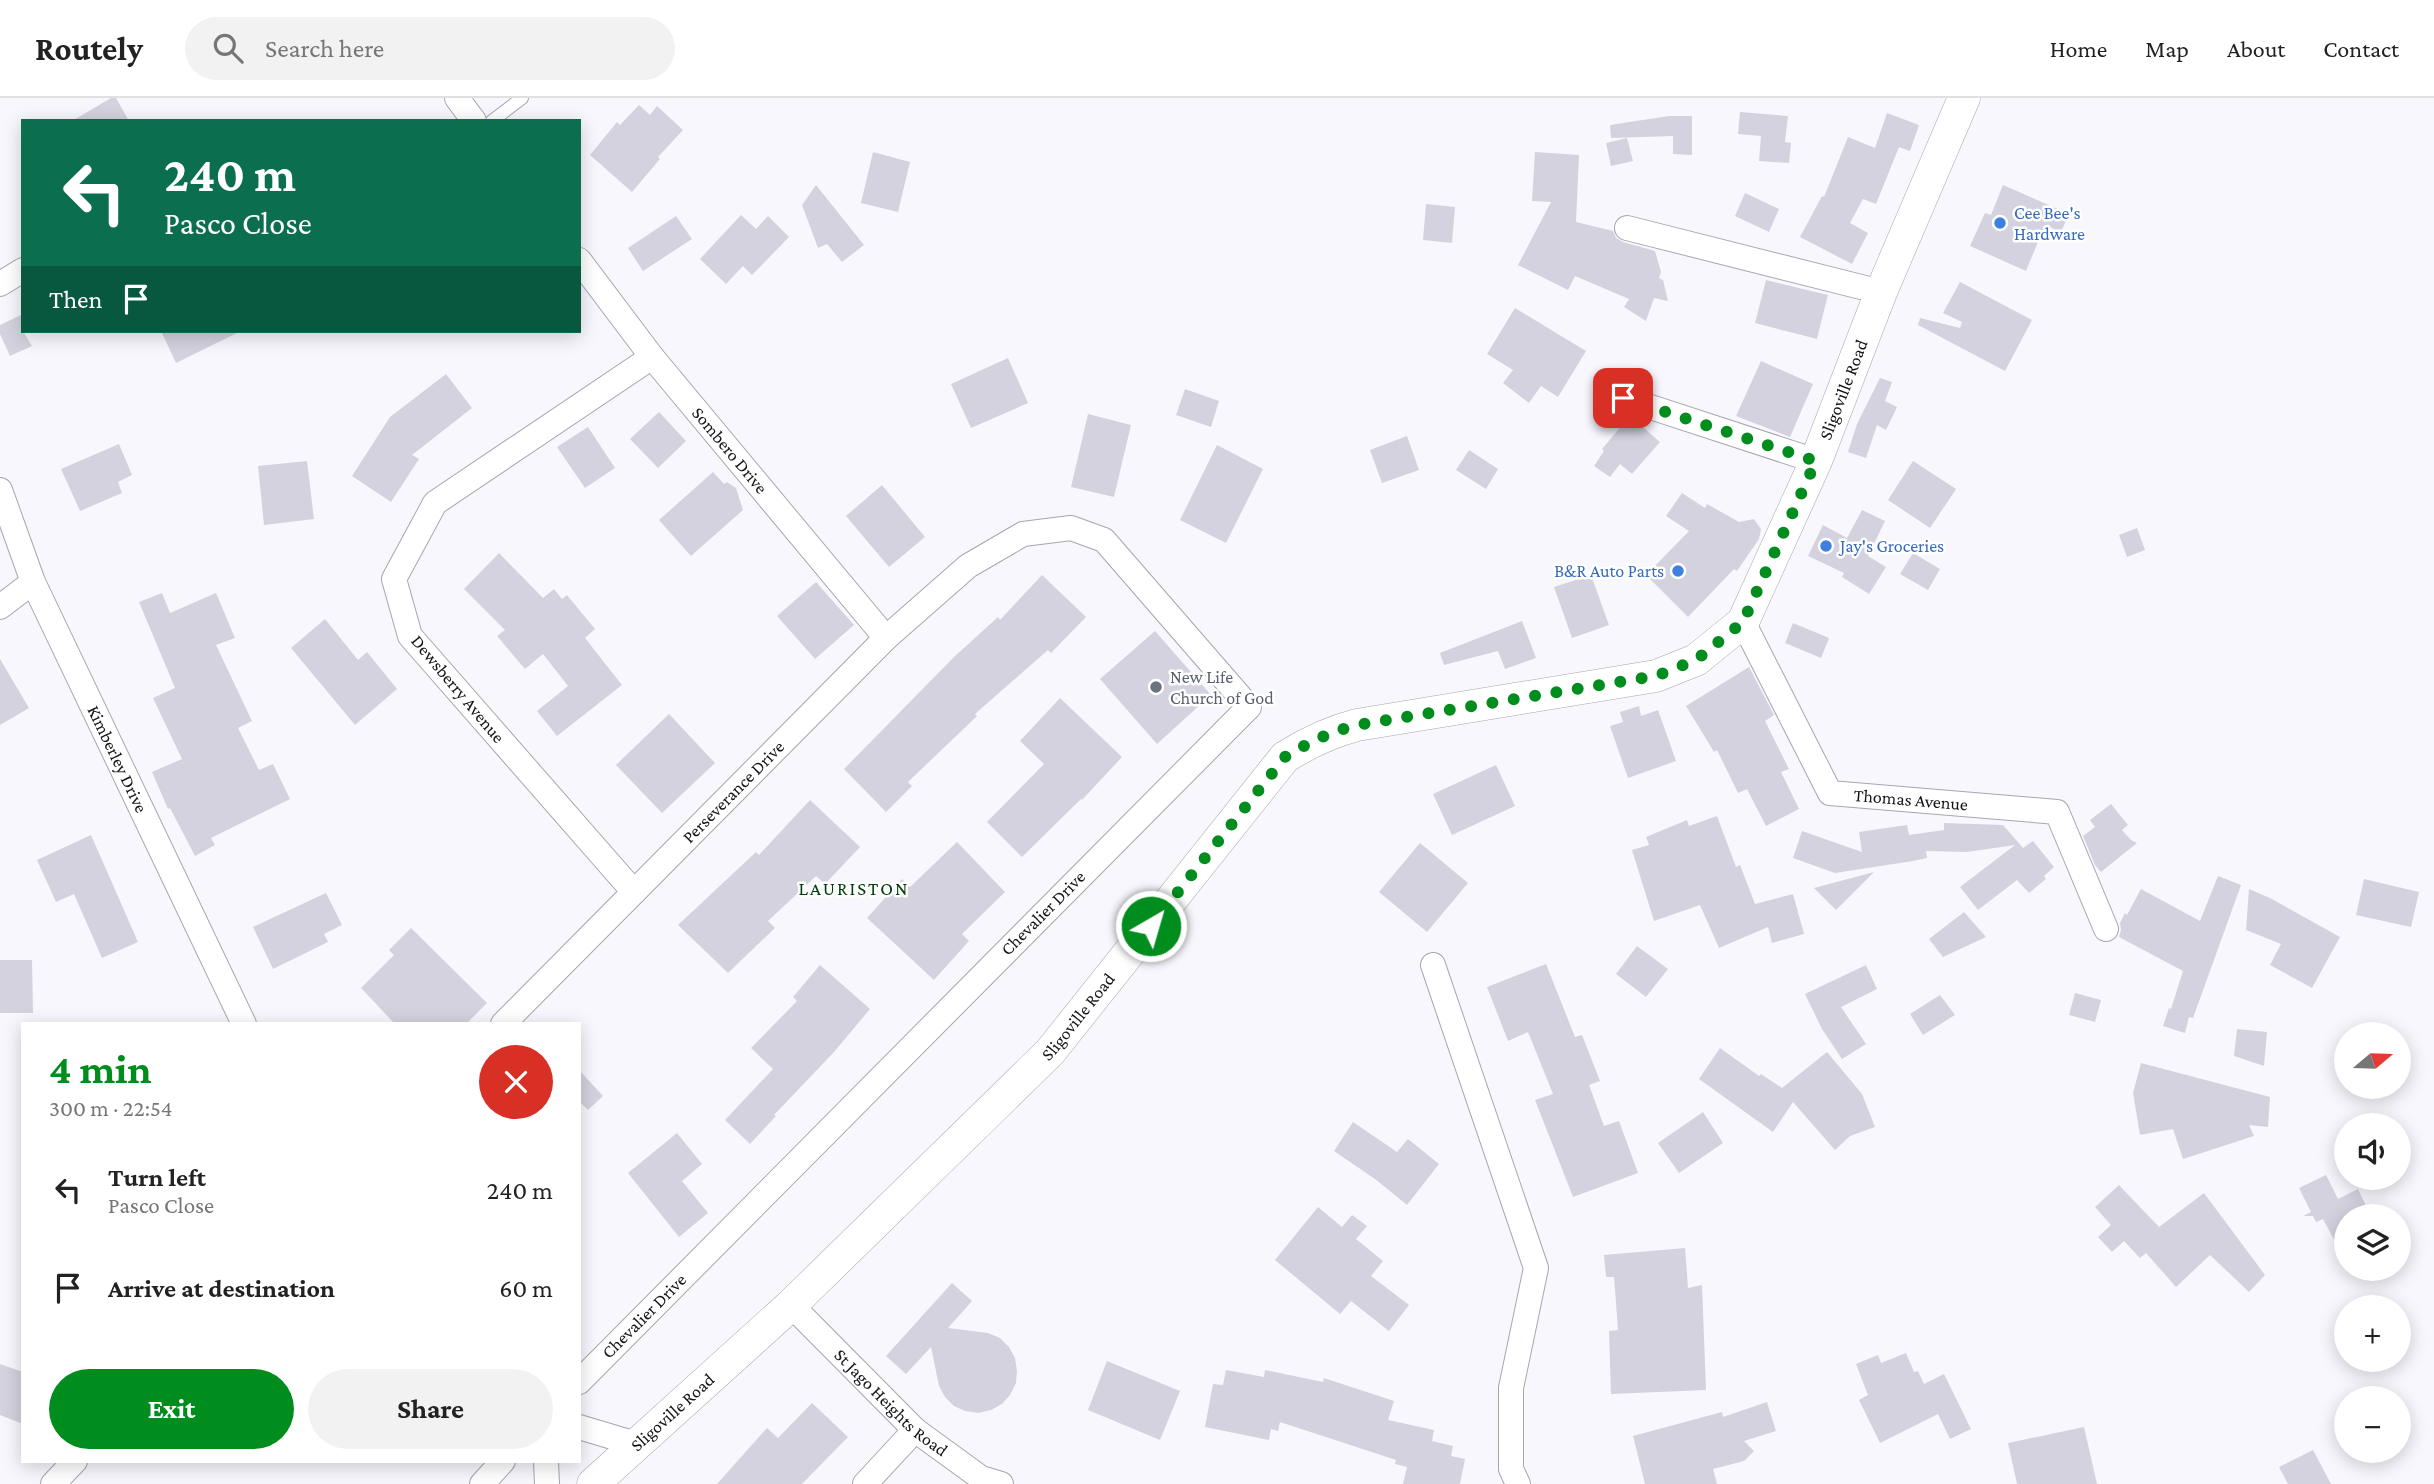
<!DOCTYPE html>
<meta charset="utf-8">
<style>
:root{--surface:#fff;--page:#f2f2f2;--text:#222;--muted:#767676;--line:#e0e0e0;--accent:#008d1e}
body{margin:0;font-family:"Crimson Pro",serif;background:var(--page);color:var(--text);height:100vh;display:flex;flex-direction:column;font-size:26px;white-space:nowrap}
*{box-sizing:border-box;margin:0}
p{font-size:23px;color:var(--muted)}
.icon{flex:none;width:38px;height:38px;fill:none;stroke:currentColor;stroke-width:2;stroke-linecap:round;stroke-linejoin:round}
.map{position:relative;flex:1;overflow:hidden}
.drawer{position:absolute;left:21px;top:924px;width:560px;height:441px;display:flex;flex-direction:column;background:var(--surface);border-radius:0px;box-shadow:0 4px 18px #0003}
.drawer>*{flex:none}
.hud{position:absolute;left:21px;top:21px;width:560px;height:214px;border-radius:0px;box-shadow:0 4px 18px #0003;background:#0b6e4f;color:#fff;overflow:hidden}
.needle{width:46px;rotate:71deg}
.fabs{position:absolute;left:2334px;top:924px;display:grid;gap:14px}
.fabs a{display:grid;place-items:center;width:77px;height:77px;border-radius:50%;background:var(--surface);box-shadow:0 4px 18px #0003;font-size:35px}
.pin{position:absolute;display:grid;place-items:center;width:60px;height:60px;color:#fff;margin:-30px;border-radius:14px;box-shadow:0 4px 10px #0006}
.me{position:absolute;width:77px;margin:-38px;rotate:38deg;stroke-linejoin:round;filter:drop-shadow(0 0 5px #0008)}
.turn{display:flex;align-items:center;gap:24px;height:147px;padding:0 28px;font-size:32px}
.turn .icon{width:91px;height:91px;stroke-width:2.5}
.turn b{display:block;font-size:49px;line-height:60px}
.then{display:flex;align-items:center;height:66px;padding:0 28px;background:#0003;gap:14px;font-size:26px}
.round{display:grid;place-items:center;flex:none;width:74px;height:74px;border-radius:37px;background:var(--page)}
.head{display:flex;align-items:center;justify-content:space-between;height:119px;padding:0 28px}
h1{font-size:42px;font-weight:700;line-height:52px;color:var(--accent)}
.cta{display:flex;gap:14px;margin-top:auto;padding:14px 28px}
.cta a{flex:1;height:80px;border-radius:42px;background:var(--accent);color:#fff;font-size:28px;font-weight:700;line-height:80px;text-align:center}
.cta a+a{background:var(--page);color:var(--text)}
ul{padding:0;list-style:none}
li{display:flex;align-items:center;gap:21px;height:98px;padding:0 28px}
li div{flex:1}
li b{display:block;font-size:26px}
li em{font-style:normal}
header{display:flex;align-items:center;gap:42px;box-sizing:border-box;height:98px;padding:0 35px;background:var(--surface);border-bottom:2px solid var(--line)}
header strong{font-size:33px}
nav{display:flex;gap:38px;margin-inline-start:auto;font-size:24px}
.search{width:490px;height:63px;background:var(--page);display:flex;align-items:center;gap:18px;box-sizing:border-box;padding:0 24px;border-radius:38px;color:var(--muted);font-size:26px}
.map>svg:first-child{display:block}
.building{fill:#d4d2de}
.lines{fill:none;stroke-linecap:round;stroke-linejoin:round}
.service-casing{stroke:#a7a5b1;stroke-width:14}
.minor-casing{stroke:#a7a5b1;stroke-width:26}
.tertiary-casing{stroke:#a7a5b1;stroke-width:33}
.service{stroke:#fff;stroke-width:12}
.minor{stroke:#fff;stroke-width:24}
.tertiary{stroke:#fff;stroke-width:32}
.route{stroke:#008d1e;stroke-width:12;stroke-dasharray:0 21.6}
.shop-dot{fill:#3f7fe0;stroke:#fff;stroke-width:2.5}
.worship-dot{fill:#6b7280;stroke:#fff;stroke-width:2.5}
.labels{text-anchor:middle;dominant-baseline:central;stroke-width:5;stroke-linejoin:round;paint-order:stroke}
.shop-label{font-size:18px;fill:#366cbe;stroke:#fff;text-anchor:start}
.street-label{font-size:18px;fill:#141418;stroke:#fff}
.worship-label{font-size:18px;fill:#5b616d;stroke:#fff;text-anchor:start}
.neighbourhood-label{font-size:19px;letter-spacing:2px;fill:#04400b;stroke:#fff}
</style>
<header>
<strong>Routely</strong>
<div class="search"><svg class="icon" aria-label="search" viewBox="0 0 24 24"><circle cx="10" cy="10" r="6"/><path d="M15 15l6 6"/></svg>Search here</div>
<nav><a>Home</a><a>Map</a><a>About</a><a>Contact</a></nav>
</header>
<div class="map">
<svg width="2434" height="1386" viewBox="0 0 2434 1386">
<rect width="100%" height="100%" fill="#f8f7fe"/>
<!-- building -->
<path class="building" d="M 111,0 L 116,0 L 129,23 L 72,23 Z
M 639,7 L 650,17 L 657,8 L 683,32 L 658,59 L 660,61 L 632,94 L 590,57 L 617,24 L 620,27 Z
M 1740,14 L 1788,18 L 1785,44 L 1791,45 L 1789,65 L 1759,63 L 1761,38 L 1738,36 Z
M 1887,15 L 1919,27 L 1910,53 L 1899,49 L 1876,106 L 1863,101 L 1850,125 L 1868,135 L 1852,166 L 1800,139 L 1822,98 L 1824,99 L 1848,39 L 1875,50 Z
M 1669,18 L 1692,18 L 1692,57 L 1673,56 L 1673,38 L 1611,40 L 1610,27 Z
M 1627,40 L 1633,63 L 1611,68 L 1606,45 Z
M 873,54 L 910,64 L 898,114 L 861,105 Z
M 1535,54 L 1579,57 L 1576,124 L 1613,133 L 1616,140 L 1623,144 L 1655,153 L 1661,174 L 1659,180 L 1663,182 L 1668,203 L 1654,200 L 1646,223 L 1624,209 L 1629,201 L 1575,178 L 1568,192 L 1518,167 L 1551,104 L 1532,103 Z
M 816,87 L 864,147 L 842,164 L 827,146 L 818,150 L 802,107 Z
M 2003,87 L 2069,116 L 2061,134 L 2045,127 L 2026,173 L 1970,148 L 1985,115 L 1991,117 Z
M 1745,95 L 1779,111 L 1769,134 L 1735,118 Z
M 1426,106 L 1455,109 L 1452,145 L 1423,142 Z
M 741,117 L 756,131 L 768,118 L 789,139 L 752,177 L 743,168 L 726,186 L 700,161 Z
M 676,118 L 692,141 L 643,173 L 628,150 Z
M 1766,182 L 1828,197 L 1817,241 L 1755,225 Z
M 1960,184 L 2032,222 L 2005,273 L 1918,227 L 1920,220 L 1960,230 L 1962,224 L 1943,215 Z
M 1515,210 L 1586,253 L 1558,299 L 1541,288 L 1529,305 L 1503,285 L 1513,272 L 1487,256 Z
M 23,216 L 23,233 L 32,248 L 10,258 L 0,236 L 0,227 Z
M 161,233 L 241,233 L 176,265 Z
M 1008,260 L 1028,305 L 971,330 L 951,286 Z
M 1761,263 L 1813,286 L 1790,339 L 1736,318 Z
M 446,276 L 472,310 L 412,357 L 419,361 L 391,404 L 352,378 L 390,319 Z
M 1880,280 L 1892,284 L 1885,303 L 1897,309 L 1886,332 L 1877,327 L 1866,360 L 1848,354 L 1857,326 Z
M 1185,291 L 1219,303 L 1211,329 L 1176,317 Z
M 659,314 L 686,343 L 658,370 L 630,341 Z
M 1088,316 L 1131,327 L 1114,399 L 1071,389 Z
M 1630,318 L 1660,344 L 1632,376 L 1620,366 L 1610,379 L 1594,368 L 1604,353 L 1602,351 Z
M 588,329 L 615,370 L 585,390 L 557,349 Z
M 1407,338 L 1419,372 L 1382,385 L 1370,352 Z
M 119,346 L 132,377 L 118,384 L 122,395 L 80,413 L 61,371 Z
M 1217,347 L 1263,371 L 1226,445 L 1180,422 Z
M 1469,352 L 1498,371 L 1486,391 L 1456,372 Z
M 307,363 L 314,421 L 264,427 L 258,368 Z
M 1913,363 L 1956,391 L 1930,430 L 1888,402 Z
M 713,374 L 724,386 L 727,384 L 736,390 L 743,412 L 691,458 L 659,422 Z
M 882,387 L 925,439 L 889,469 L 846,418 Z
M 1682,395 L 1705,410 L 1707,406 L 1739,424 L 1754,421 L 1761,431 L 1759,441 L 1737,473 L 1734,471 L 1688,519 L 1646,477 L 1689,433 L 1666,418 Z
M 1862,412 L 1885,423 L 1868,458 L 1886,469 L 1869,496 L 1842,479 L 1844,475 L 1808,458 L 1823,427 L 1847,440 Z
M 2137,430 L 2145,452 L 2127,459 L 2119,437 Z
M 499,455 L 543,500 L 554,491 L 562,501 L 567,497 L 595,531 L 585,540 L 622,587 L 557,638 L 537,613 L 568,588 L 543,556 L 525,571 L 497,538 L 505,532 L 464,491 Z
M 1913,455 L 1940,471 L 1928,492 L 1900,476 Z
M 1042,477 L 1086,519 L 1051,555 L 1048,552 L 975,616 L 977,618 L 908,684 L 912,688 L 886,714 L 844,671 L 954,559 L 998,519 L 1000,522 Z
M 1591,477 L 1609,527 L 1572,540 L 1554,489 Z
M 816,484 L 854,527 L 815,561 L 777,518 Z
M 162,495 L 170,515 L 216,495 L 235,540 L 216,547 L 252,623 L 238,630 L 259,672 L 273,666 L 290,701 L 211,740 L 215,747 L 195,758 L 170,710 L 168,711 L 152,674 L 182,661 L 153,600 L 175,590 L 139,504 Z
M 325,521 L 358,562 L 367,554 L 397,591 L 355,627 L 291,550 Z
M 1522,523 L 1536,560 L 1505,571 L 1498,553 L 1444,567 L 1440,555 Z
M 1793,525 L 1829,540 L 1821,560 L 1785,545 Z
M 1155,533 L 1211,597 L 1157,646 L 1100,581 Z
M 0,561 L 29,610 L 0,627 Z
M 1749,569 L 1774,617 L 1765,623 L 1789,671 L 1781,674 L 1799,711 L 1766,728 L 1747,691 L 1738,695 L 1717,652 L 1714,654 L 1686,608 Z
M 1060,600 L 1122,659 L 1082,702 L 1081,701 L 1022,759 L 987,724 L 1044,666 L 1020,643 Z
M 1639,608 L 1641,618 L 1658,612 L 1676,663 L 1628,680 L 1610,628 L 1623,624 L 1620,614 Z
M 669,616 L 715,665 L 662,715 L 616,667 Z
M 1496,667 L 1515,708 L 1452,737 L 1433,696 Z
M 810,702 L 860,749 L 825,786 L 816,778 L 768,823 L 775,830 L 728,875 L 678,827 L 756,754 L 759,757 Z
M 2111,706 L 2128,727 L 2122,732 L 2131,742 L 2137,745 L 2101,774 L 2095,767 L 2083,738 L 2095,729 L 2090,722 Z
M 1717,718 L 1736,769 L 1740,767 L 1755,806 L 1793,796 L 1804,836 L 1772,845 L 1768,829 L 1719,850 L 1700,807 L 1654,823 L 1632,752 L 1649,747 L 1646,739 L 1687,722 L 1689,728 Z
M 1944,725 L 2003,727 L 2023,750 L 2033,743 L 2054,769 L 2044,778 L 2046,781 L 2029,795 L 2017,782 L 1978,812 L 1960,789 L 2015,747 L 1967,754 L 1926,753 L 1927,760 L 1913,763 L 1835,775 L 1793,760 L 1802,733 L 1862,754 L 1859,734 L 1907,727 L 1909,737 L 1944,732 Z
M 91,737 L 138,844 L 102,860 L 74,796 L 56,804 L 37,762 Z
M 957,744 L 1005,794 L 962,836 L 969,843 L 934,882 L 867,820 L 902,781 L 910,789 Z
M 1420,745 L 1468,785 L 1427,834 L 1379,794 Z
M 1874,774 L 1836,812 L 1814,790 Z
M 2218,778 L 2241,787 L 2193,920 L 2189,919 L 2185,935 L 2163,928 L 2169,910 L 2171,911 L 2183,873 L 2119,839 L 2121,832 L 2120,825 L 2125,815 L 2127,817 L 2141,791 L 2200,823 Z
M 2364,781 L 2419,794 L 2411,829 L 2356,817 Z
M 2249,791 L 2270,800 L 2340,839 L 2312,890 L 2270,867 L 2281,846 L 2246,832 Z
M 326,795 L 342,827 L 324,836 L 328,844 L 273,871 L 253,829 Z
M 1964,814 L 1986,839 L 1943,859 L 1929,841 Z
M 411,830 L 487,905 L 466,926 L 395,926 L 361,890 L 394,857 L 389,852 Z
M 1637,848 L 1668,871 L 1646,899 L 1616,876 Z
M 0,862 L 32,862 L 33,915 L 0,915 Z
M 1546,866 L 1575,939 L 1582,937 L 1600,983 L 1589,987 L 1604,1028 L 1619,1023 L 1638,1075 L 1573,1099 L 1535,1002 L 1553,996 L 1528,934 L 1508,943 L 1487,889 Z
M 820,867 L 870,911 L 834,954 L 774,1017 L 776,1018 L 750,1046 L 725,1022 L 773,971 L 751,950 L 797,903 L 793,899 Z
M 1866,867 L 1877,891 L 1841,909 L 1866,946 L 1842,961 L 1822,931 L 1805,896 Z
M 2075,895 L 2101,902 L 2095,924 L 2069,917 Z
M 1940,897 L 1955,917 L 1923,937 L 1910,916 Z
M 2237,931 L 2267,934 L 2264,968 L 2234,958 Z
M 1720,950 L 1759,978 L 1761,976 L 1782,990 L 1827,954 L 1862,996 L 1875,1029 L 1850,1038 L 1835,1052 L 1793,1004 L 1773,1034 L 1699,981 Z
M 2141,965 L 2270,999 L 2268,1029 L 2249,1027 L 2254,1038 L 2183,1061 L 2173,1031 L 2140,1037 L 2133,995 Z
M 579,972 L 603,998 L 588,1012 L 579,1003 Z
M 1703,1014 L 1723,1045 L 1679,1075 L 1658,1045 Z
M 1353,1024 L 1397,1054 L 1408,1041 L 1439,1066 L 1407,1107 L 1375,1081 L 1334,1053 Z
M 677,1035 L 702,1066 L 682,1083 L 708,1115 L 679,1139 L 628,1075 Z
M 2326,1077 L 2338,1101 L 2358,1091 L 2371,1118 L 2347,1118 L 2347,1166 L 2323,1121 L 2316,1124 L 2313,1118 L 2303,1118 L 2311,1114 L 2299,1090 Z
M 2119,1087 L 2159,1129 L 2204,1095 L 2265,1177 L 2249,1194 L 2210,1157 L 2176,1189 L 2146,1155 L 2140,1160 L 2124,1143 L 2112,1154 L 2098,1139 L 2111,1127 L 2095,1109 Z
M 1318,1109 L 1342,1129 L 1352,1117 L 1367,1128 L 1356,1141 L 1383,1163 L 1371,1178 L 1409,1207 L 1389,1233 L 1351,1203 L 1340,1216 L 1275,1162 Z
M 1685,1150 L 1688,1190 L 1702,1187 L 1706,1292 L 1611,1296 L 1609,1233 L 1618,1232 L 1614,1179 L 1606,1179 L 1604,1157 Z
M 952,1185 L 972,1203 L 948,1230 L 988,1235 L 1000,1240 L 1009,1249 L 1015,1260 L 1017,1273 L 1016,1285 L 1010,1297 L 1002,1306 L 991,1312 L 978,1315 L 965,1313 L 954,1308 L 945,1299 L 939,1288 L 931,1249 L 906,1276 L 886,1258 Z
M 1906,1255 L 1914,1274 L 1918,1273 L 1924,1286 L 1944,1276 L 1971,1331 L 1950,1341 L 1938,1316 L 1880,1345 L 1859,1302 L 1868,1297 L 1856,1266 L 1878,1257 L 1881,1265 Z
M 1107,1263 L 1180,1293 L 1160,1342 L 1088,1312 Z
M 0,1266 L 23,1274 L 23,1326 L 0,1317 Z
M 1226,1272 L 1264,1279 L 1265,1272 L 1323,1284 L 1324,1280 L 1394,1303 L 1388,1322 L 1434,1332 L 1432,1343 L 1453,1348 L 1451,1358 L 1465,1361 L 1460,1386 L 1403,1386 L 1407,1369 L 1395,1366 L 1396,1362 L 1280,1324 L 1278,1333 L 1271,1331 L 1269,1342 L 1205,1329 L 1213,1286 L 1223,1287 Z
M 1767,1304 L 1776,1333 L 1744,1343 L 1754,1353 L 1744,1363 L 1713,1371 L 1717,1386 L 1645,1386 L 1633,1338 L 1722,1314 L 1723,1319 Z
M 812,1305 L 848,1339 L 802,1386 L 717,1386 L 767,1330 L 778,1340 Z
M 2084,1329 L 2097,1386 L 2017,1386 L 2008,1345 Z
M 2313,1352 L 2331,1386 L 2288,1386 L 2279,1369 Z"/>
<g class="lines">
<defs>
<path id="service" d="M 492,23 L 522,0"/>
<g id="minor">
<path d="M 457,0 L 474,23"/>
<path d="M 1627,130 L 1881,194"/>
<path id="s1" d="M 579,162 L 652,259 L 886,540"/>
<path d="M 0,186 L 23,172"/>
<path d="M 1623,300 L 1816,363"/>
<path id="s2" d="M 0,392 L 33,484 L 244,926"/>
<path d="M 0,509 L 33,484"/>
<path id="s3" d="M 1743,524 L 1830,695 L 2057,714 L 2106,831"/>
<path d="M 634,794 L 410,538 L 394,481 L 435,405 L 652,259"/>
<path d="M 1433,867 L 1536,1170 L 1511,1290 L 1511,1371 L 1518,1386"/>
<path id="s4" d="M 503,926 L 886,540 L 968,468 L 1023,436 L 1071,430 L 1104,442 L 1249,609 L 579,1284"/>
<path id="s5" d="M 791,1207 L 915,1332 L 981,1380 L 1001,1386"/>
<path d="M 579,1329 L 636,1346"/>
<path d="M 546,1363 L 547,1386"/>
<path d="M 53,1386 L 75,1363"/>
<path d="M 482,1386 L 503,1363"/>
<path d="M 865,1386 L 915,1332"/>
</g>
<g id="tertiary">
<path id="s6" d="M 593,1386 L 791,1207 L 1050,954 L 1285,659 C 1309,644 1330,634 1357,627 L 1656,578 L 1696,562 L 1743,524 L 1816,363 L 1881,194 L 1964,0"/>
</g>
</defs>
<!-- service casing -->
<use href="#service" class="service-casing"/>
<!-- minor casing -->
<use href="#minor" class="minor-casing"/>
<!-- tertiary casing -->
<use href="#tertiary" class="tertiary-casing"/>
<!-- service -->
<use href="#service" class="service"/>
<!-- minor -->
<use href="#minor" class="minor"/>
<!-- tertiary -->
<use href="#tertiary" class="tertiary"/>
</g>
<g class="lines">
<!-- route -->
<path class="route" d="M 1151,828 L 1285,659 C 1309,644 1330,634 1357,627 L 1656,578 L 1696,562 L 1743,524 L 1816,363 L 1623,300"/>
</g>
<!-- markers -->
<g class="shop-dot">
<circle cx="2000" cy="125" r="7"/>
<circle cx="1826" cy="448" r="7"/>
<circle cx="1678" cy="473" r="7"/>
</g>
<circle class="worship-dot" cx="1156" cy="589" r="7"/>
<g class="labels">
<!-- shop labels -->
<g class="shop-label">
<text x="2014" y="115">Cee Bee's<tspan x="2014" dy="21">Hardware</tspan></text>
<text x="1840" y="448">Jay's Groceries</text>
<text x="1664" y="473" text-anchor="end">B&amp;R Auto Parts</text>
</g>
<!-- street labels -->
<g class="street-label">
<text stroke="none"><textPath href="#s6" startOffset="1745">Sligoville Road</textPath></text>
<text stroke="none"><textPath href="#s1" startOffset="243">Sombero Drive</textPath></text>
<text transform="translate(458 591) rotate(50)">Dewsberry Avenue</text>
<text stroke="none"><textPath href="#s2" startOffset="294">Kimberley Drive</textPath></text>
<text stroke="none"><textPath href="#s4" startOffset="327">Perseverance Drive</textPath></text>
<text stroke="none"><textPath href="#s3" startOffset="273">Thomas Avenue</textPath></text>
<text transform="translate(1043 815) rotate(-45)">Chevalier Drive</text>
<text stroke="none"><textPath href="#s6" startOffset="674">Sligoville Road</textPath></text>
<text transform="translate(644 1218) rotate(-45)">Chevalier Drive</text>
<text stroke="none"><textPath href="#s5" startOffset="140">St Jago Heights Road</textPath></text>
<text stroke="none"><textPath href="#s6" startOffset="107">Sligoville Road</textPath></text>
</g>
<!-- worship labels -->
<g class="worship-label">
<text x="1170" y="579">New Life<tspan x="1170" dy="21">Church of God</tspan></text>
</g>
<!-- neighbourhood labels -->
<g class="neighbourhood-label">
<text x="854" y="790">LAURISTON</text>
</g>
</g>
</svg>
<div class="fabs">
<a><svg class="needle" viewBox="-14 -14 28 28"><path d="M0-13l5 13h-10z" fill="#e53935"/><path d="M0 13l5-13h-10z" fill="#767676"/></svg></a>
<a><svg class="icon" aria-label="sound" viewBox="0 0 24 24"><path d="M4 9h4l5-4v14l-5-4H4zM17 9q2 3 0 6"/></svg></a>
<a><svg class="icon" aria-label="layers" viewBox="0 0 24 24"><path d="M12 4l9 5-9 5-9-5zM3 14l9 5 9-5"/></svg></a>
<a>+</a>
<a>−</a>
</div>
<div class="pin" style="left:1623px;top:300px;background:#d93025"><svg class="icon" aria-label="arrive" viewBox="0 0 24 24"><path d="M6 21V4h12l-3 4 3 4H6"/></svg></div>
<svg class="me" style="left:1151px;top:828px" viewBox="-20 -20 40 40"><circle r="17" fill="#008d1e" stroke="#fff" stroke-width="3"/><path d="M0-11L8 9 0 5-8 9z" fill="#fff"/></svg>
<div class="hud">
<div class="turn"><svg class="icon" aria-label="left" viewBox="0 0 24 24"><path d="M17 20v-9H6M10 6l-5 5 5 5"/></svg><div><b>240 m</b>Pasco Close</div></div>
<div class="then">Then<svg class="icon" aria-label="arrive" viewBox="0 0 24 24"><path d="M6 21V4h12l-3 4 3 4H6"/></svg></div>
</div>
<section class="drawer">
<div class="head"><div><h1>4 min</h1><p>300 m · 22:54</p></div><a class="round" style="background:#d93025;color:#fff"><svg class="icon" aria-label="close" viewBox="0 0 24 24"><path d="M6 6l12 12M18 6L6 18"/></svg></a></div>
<ul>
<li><svg class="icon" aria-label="left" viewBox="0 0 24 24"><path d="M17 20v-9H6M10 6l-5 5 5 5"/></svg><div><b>Turn left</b><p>Pasco Close</p></div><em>240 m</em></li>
<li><svg class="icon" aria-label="arrive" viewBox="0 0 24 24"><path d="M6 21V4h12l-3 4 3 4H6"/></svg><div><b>Arrive at destination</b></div><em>60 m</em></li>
</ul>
<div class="cta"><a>Exit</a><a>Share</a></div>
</section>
</div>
